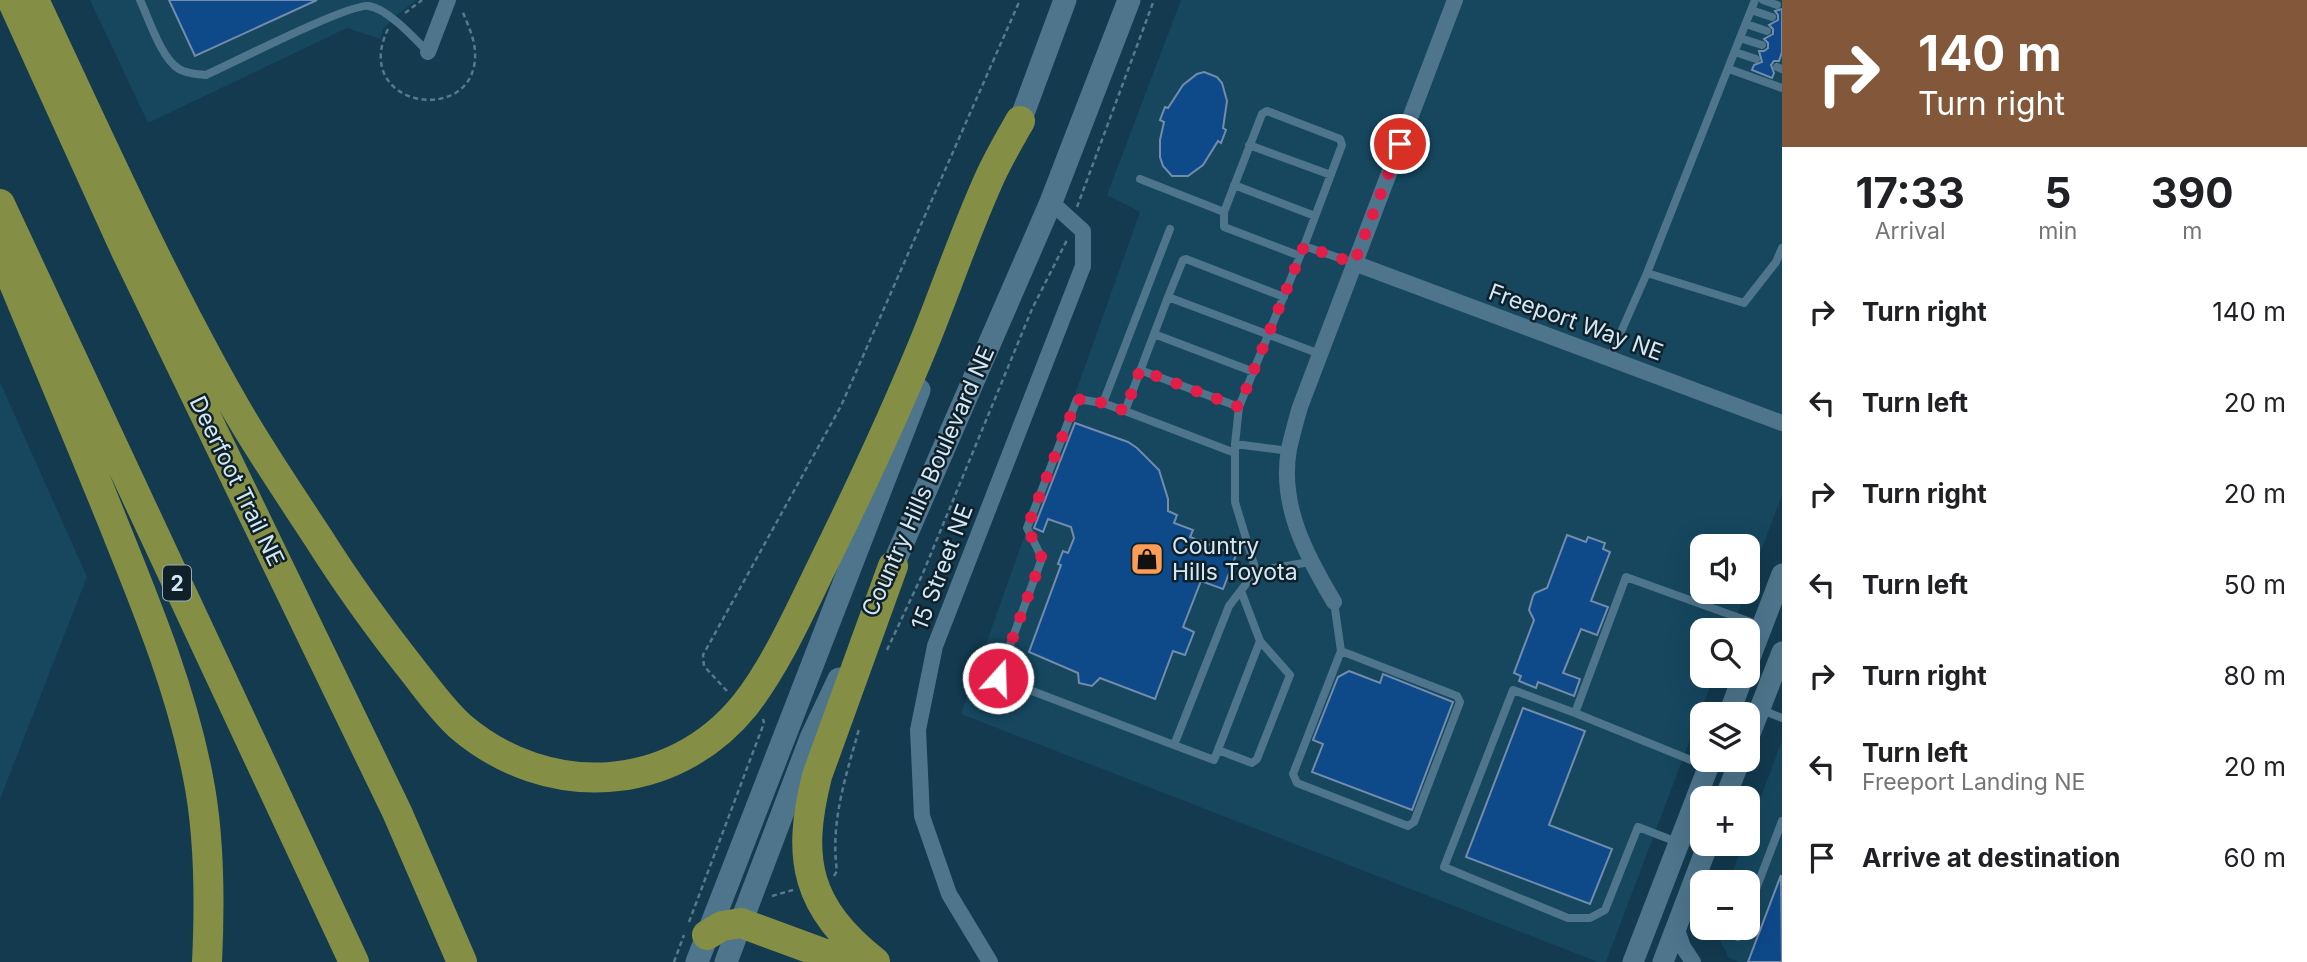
<!DOCTYPE html>
<meta charset="utf-8">
<style>
:root{--surface:#fff;--page:#f2f2f2;--text:#202124;--muted:#757577}
body{margin:0;font-family:Inter,sans-serif;background:var(--page);color:var(--text);height:100vh;display:flex;flex-direction:column;font-size:26px;white-space:nowrap}
*{box-sizing:border-box;margin:0}
p{font-size:23px;color:var(--muted)}
.icon{flex:none;width:38px;height:38px;fill:none;stroke:currentColor;stroke-width:2;stroke-linecap:round;stroke-linejoin:round}
.map{position:relative;flex:1;overflow:hidden}
.side{display:flex;flex-direction:column;background:var(--surface);width:525px}
.side>*{flex:none}
.guide{background:#83583a;color:#fff;overflow:hidden}
.buttons{position:absolute;left:1690px;top:534px;display:grid;gap:14px}
.buttons a{display:grid;place-items:center;width:70px;height:70px;border-radius:14px;background:var(--surface);box-shadow:0 7px 28px #0002;font-size:35px}
.pin{position:absolute;display:grid;place-items:center;width:60px;height:60px;color:#fff;margin:-30px;border:4px solid #fff;border-radius:50%;box-shadow:0 2px 7px #0007}
.me{position:absolute;width:77px;margin:-38px;rotate:20deg;stroke-linejoin:round;filter:drop-shadow(0 0 5px #0008)}
.turn{display:flex;align-items:center;gap:24px;height:147px;padding:0 21px;font-size:32px}
.turn .icon{width:91px;height:91px;stroke-width:2.5}
.turn b{display:block;font-size:49px;line-height:60px}
.eta{display:flex;justify-content:space-evenly;align-items:center;height:119px;text-align:center}
.eta b{font-size:42px;font-weight:700;line-height:49px}
ul{padding:0;list-style:none}
li{display:flex;align-items:center;gap:21px;height:91px;padding:0 21px}
li div{flex:1}
li b{display:block;font-size:26px}
li em{font-style:normal}
main{display:flex;flex:1;min-height:0}
.map>svg:first-child{display:block}
.built{fill:#16475f}
.building{fill:#0e498a;stroke:#738cac;stroke-width:2}
.lines{fill:none;stroke-linecap:round;stroke-linejoin:round}
.path{stroke:#58798b;stroke-width:2.5;stroke-dasharray:5 3.5;stroke-linecap:butt}
.service{stroke:#4e758c;stroke-width:8}
.minor{stroke:#4e758c;stroke-width:16}
.tertiary{stroke:#4e758c;stroke-width:21}
.secondary{stroke:#4e758c;stroke-width:23}
.motorway{stroke:#858e45;stroke-width:30}
.route{stroke:#e11d48;stroke-width:12;stroke-dasharray:0 21.6}
.labels{text-anchor:middle;dominant-baseline:central;stroke-width:5;stroke-linejoin:round;paint-order:stroke}
.shield{fill:#0f2029;stroke:#98acb8;stroke-width:2}
.shield-label{font-size:21px;font-weight:bold;fill:#d3e8f5}
.street-label{font-size:23px;fill:#d3e8f5;stroke:#0f2029}
.poi-label{font-size:23px;fill:#d3e8f5;stroke:#0f2029;text-anchor:start}
</style>
<main>
<div class="map">
<svg width="1782" height="962" viewBox="0 0 1782 962">
<rect width="100%" height="100%" fill="#133a4f"/>
<!-- built -->
<path class="built" d="M 90,0 L 417,0 L 398,14 L 383,29 L 380,39 L 347,28 L 148,123 Z
M 1181,0 L 1782,0 L 1782,495 L 1748,585 L 1748,546 L 1703,546 L 1703,592 L 1746,592 L 1731,630 L 1703,630 L 1703,676 L 1714,676 L 1606,962 L 1598,962 L 961,714 L 1140,212 L 1107,195 Z
M 0,382 L 87,577 L 0,799 Z
M 1782,741 L 1782,962 L 1739,962 L 1729,958 L 1714,928 L 1748,928 L 1748,882 L 1729,882 L 1743,844 L 1748,844 L 1748,831 Z"/>
<!-- building -->
<path class="building" d="M 169,0 L 317,0 L 195,56 Z
M 1782,9 L 1782,52 L 1779,61 L 1774,61 L 1771,65 L 1774,73 L 1772,78 L 1752,70 L 1754,65 L 1762,62 L 1759,51 L 1764,51 L 1768,48 L 1768,43 L 1764,39 L 1773,34 L 1773,29 L 1769,25 L 1778,20 L 1778,15 L 1775,11 Z
M 1204,72 L 1217,77 L 1222,83 L 1227,101 L 1223,128 L 1226,130 L 1221,143 L 1218,141 L 1203,165 L 1188,176 L 1172,176 L 1163,166 L 1160,157 L 1160,140 L 1164,122 L 1160,120 L 1165,107 L 1168,108 L 1183,85 L 1197,74 Z
M 1075,423 L 1128,442 L 1137,448 L 1159,470 L 1168,499 L 1168,511 L 1177,515 L 1174,523 L 1193,530 L 1190,537 L 1236,555 L 1223,589 L 1201,581 L 1183,627 L 1194,632 L 1185,655 L 1173,651 L 1155,699 L 1100,678 L 1092,686 L 1079,683 L 1078,673 L 1029,652 L 1061,565 L 1058,564 L 1063,551 L 1068,553 L 1074,538 L 1071,527 L 1048,519 L 1043,532 L 1034,528 Z
M 1567,535 L 1586,542 L 1588,537 L 1605,543 L 1603,549 L 1610,552 L 1591,601 L 1608,607 L 1597,635 L 1581,629 L 1563,673 L 1580,679 L 1574,696 L 1538,682 L 1536,688 L 1519,681 L 1521,676 L 1514,673 L 1534,620 L 1529,610 L 1533,596 L 1535,593 L 1547,588 Z
M 1349,671 L 1380,683 L 1383,674 L 1453,702 L 1412,810 L 1312,772 L 1323,744 L 1313,740 L 1338,677 Z
M 1523,708 L 1585,731 L 1549,825 L 1612,849 L 1590,904 L 1466,857 Z
M 1781,875 L 1782,962 L 1748,962 Z"/>
<g class="lines">
<!-- path -->
<path class="path" d="M 405,13 L 422,0
M 388,29 C 349,109 480,128 475,51 C 474,37 467,23 462,10
M 1077,207 L 1154,0
M 887,650 L 923,573 L 1032,309 L 1067,240
M 727,691 L 704,666 L 703,655 L 841,406 L 1020,0
M 834,876 L 837,871 C 830,822 846,776 859,729
M 772,896 L 793,890
M 689,922 L 764,723 L 763,719
M 674,962 L 684,935"/>
<!-- service -->
<path class="service" d="M 140,0 C 149,19 161,58 179,69 C 186,74 198,74 206,75 C 233,63 349,3 369,6 C 388,9 415,39 428,52
M 1763,0 L 1777,5
M 1751,10 L 1772,17
M 1746,24 L 1767,31
M 1740,38 L 1762,45
M 1735,52 L 1756,59
M 1777,67 L 1782,69
M 1729,69 L 1782,88
M 1249,145 L 1331,175
M 1140,179 L 1224,212 L 1262,114 L 1267,111 L 1340,139 L 1342,145 L 1304,246 L 1354,263
M 1234,185 L 1315,216
M 1224,212 L 1224,227 L 1300,256
M 1304,246 L 1239,407 L 1235,444 L 1235,502 L 1256,571 L 1310,562
M 1647,273 L 1755,0
M 1168,297 L 1125,411 L 1103,403 L 1170,229
M 1284,297 L 1186,259 L 1183,260 L 1168,297 L 1320,354
M 1154,334 L 1254,372
M 1609,359 L 1647,273 L 1744,303 L 1776,262 L 1782,248
M 1140,370 L 1239,407
M 1103,403 L 1077,399 L 1027,528 L 1042,558 L 998,678 L 1174,745 L 1229,606 L 1256,571
M 1125,411 L 1235,453
M 1235,444 L 1289,451
M 1334,602 L 1341,651 L 1457,696 L 1460,702 L 1414,822 L 1408,826 L 1297,783 L 1293,774 L 1341,651
M 1762,710 L 1782,718
M 1575,713 L 1513,690 L 1444,867 L 1568,918 L 1590,918 L 1605,910 L 1638,827 L 1677,842
M 1174,745 L 1214,760 L 1260,641 L 1241,591
M 1218,750 L 1252,763 L 1257,759 L 1290,675 L 1260,641
M 1708,767 L 1575,713 L 1626,577 L 1759,625
M 1748,910 L 1782,821
M 1738,937 L 1741,928"/>
<!-- minor -->
<path class="minor" d="M 428,52 L 448,0
M 1354,263 L 1782,423
M 1334,602 C 1306,555 1279,505 1289,449 C 1292,435 1296,421 1300,407 L 1455,0
M 1676,927 L 1683,947 L 1693,962
M 990,962 L 949,894 L 922,816 L 918,730 L 935,646 L 1083,266 L 1083,231 L 1051,202"/>
<!-- tertiary -->
<path class="tertiary" d="M 1748,663 L 1782,574
M 1729,714 L 1743,676
M 1748,739 L 1782,652
M 1725,798 L 1740,760
M 1633,962 L 1711,760
M 1663,962 L 1708,844"/>
<!-- secondary -->
<path class="secondary" d="M 1015,135 L 1065,0
M 887,579 L 1051,202 L 1129,0
M 697,962 L 919,390
M 726,962 L 811,738 L 839,679"/>
<!-- motorway -->
<path class="motorway" d="M 12,0 L 126,251 L 397,812 L 462,962
M 34,0 C 97,134 158,271 231,400 C 258,448 289,493 319,539 C 348,585 380,629 414,672 C 429,691 443,711 461,727 C 547,800 672,795 745,705 C 777,664 801,609 824,562 C 860,489 895,414 926,338 C 946,288 964,236 986,186 C 995,164 1008,142 1020,121
M 0,204 L 354,962
M 0,250 C 38,341 77,433 114,525 C 147,607 181,689 198,777 C 210,837 210,901 207,962
M 707,935 L 722,926 L 741,923 L 847,962
M 875,962 C 806,907 796,860 817,776 L 893,566"/>
</g>
<g class="lines">
<!-- route -->
<path class="route" d="M 998,678 L 1042,558 L 1027,528 L 1077,399 L 1104,403 L 1125,411 L 1140,370 L 1239,407 L 1304,246 L 1354,263 L 1400,144"/>
</g>
<!-- icons -->
<defs>
<symbol id="shop-square" viewBox="-11 -11 22 22"><rect x="-9" y="-9" width="18" height="18" rx="4" fill="#fd9c56" stroke="#0f2029"/><path d="M-5-2.5h2.3a2.7 3.5 0 0 1 5.4 0H5L5.5 6h-11ZM-1.5-2.5h3a1.5 2.3 0 0 0-3 0Z" fill="#111"/></symbol>
</defs>
<g fill-rule="evenodd">
<use href="#shop-square" x="1128" y="540" width="38" height="38"/>
</g>
<g class="labels">
<!-- shield labels -->
<rect class="shield" x="163" y="565.5" width="28" height="35" rx="5"/>
<g class="shield-label">
<text x="177" y="583">2</text>
</g>
<!-- street labels -->
<g class="street-label">
<text transform="translate(1576 322) rotate(20)">Freeport Way NE</text>
<text transform="translate(237 481) rotate(64)">Deerfoot Trail NE</text>
<text transform="translate(928 481) rotate(-66)">Country Hills Boulevard NE</text>
<text transform="translate(942 567) rotate(-69)">15 Street NE</text>
</g>
<!-- poi labels -->
<g class="poi-label">
<text x="1172" y="546">Country<tspan x="1172" dy="26">Hills Toyota</tspan></text>
</g>
</g>
</svg>
<div class="buttons">
<a><svg class="icon" aria-label="sound" viewBox="0 0 24 24"><path d="M4 9h4l5-4v14l-5-4H4zM17 9q2 3 0 6"/></svg></a>
<a><svg class="icon" aria-label="search" viewBox="0 0 24 24"><circle cx="10" cy="10" r="6"/><path d="M15 15l6 6"/></svg></a>
<a><svg class="icon" aria-label="layers" viewBox="0 0 24 24"><path d="M12 4l9 5-9 5-9-5zM3 14l9 5 9-5"/></svg></a>
<a>+</a>
<a>−</a>
</div>
<div class="pin" style="left:1400px;top:144px;background:#d93025"><svg class="icon" aria-label="arrive" viewBox="0 0 24 24"><path d="M6 21V4h12l-3 4 3 4H6"/></svg></div>
<svg class="me" style="left:998px;top:678px" viewBox="-20 -20 40 40"><circle r="17" fill="#e11d48" stroke="#fff" stroke-width="3"/><path d="M0-11L8 9 0 5-8 9z" fill="#fff"/></svg>
</div>
<section class="side">
<div class="guide">
<div class="turn"><svg class="icon" aria-label="right" viewBox="0 0 24 24"><path d="M7 20v-9h11M14 6l5 5-5 5"/></svg><div><b>140 m</b>Turn right</div></div>
</div>
<div class="eta">
<div><b>17:33</b><p>Arrival</p></div>
<div><b>5</b><p>min</p></div>
<div><b>390</b><p>m</p></div>
</div>
<ul>
<li><svg class="icon" aria-label="right" viewBox="0 0 24 24"><path d="M7 20v-9h11M14 6l5 5-5 5"/></svg><div><b>Turn right</b></div><em>140 m</em></li>
<li><svg class="icon" aria-label="left" viewBox="0 0 24 24"><path d="M17 20v-9H6M10 6l-5 5 5 5"/></svg><div><b>Turn left</b></div><em>20 m</em></li>
<li><svg class="icon" aria-label="right" viewBox="0 0 24 24"><path d="M7 20v-9h11M14 6l5 5-5 5"/></svg><div><b>Turn right</b></div><em>20 m</em></li>
<li><svg class="icon" aria-label="left" viewBox="0 0 24 24"><path d="M17 20v-9H6M10 6l-5 5 5 5"/></svg><div><b>Turn left</b></div><em>50 m</em></li>
<li><svg class="icon" aria-label="right" viewBox="0 0 24 24"><path d="M7 20v-9h11M14 6l5 5-5 5"/></svg><div><b>Turn right</b></div><em>80 m</em></li>
<li><svg class="icon" aria-label="left" viewBox="0 0 24 24"><path d="M17 20v-9H6M10 6l-5 5 5 5"/></svg><div><b>Turn left</b><p>Freeport Landing NE</p></div><em>20 m</em></li>
<li><svg class="icon" aria-label="arrive" viewBox="0 0 24 24"><path d="M6 21V4h12l-3 4 3 4H6"/></svg><div><b>Arrive at destination</b></div><em>60 m</em></li>
</ul>
</section>
</main>
